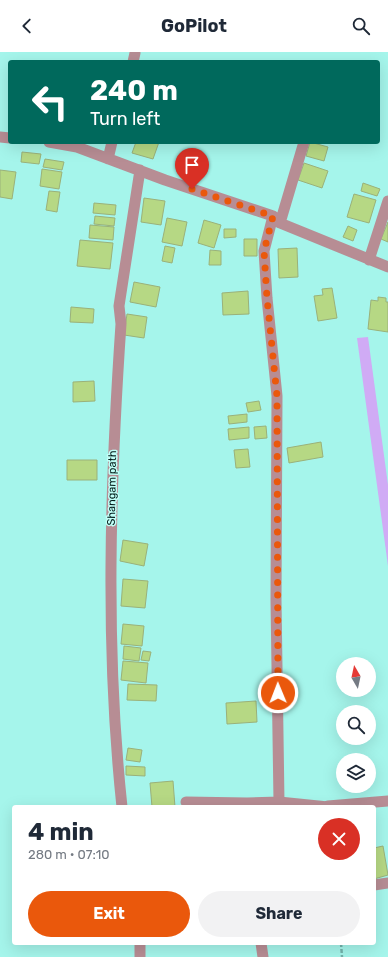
<!DOCTYPE html>
<meta charset="utf-8">
<style>
:root{--surface:#fff;--page:#f2f2f3;--text:#1f2937;--muted:#747a83;--accent:#ea580c}
body{margin:0;font-family:Rubik,sans-serif;background:var(--page);color:var(--text);height:100vh;display:flex;flex-direction:column;font-size:15px;white-space:nowrap}
*{box-sizing:border-box;margin:0}
p{font-size:13px;color:var(--muted)}
.icon{flex:none;width:22px;height:22px;fill:none;stroke:currentColor;stroke-width:2;stroke-linecap:round;stroke-linejoin:round}
.map{position:relative;flex:1;overflow:hidden}
.panel{position:absolute;left:12px;top:753px;width:364px;height:140px;display:flex;flex-direction:column;background:var(--surface);border-radius:4px;box-shadow:0 4px 16px #0002}
.panel>*{flex:none}
.top-card{position:absolute;left:8px;top:8px;width:372px;height:84px;border-radius:4px;box-shadow:0 4px 16px #0002;background:#00695c;color:#fff;overflow:hidden}
.needle{width:26px;rotate:351deg}
.tools{position:absolute;left:336px;top:605px;display:grid;gap:8px}
.tools a{display:grid;place-items:center;width:40px;height:40px;border-radius:50%;background:var(--surface);box-shadow:0 4px 16px #0002;font-size:20px}
.pin{position:absolute;display:grid;place-items:center;width:34px;height:34px;color:#fff;margin:-41px -17px;border-radius:50% 50% 50% 0;rotate:-45deg;box-shadow:0 0 4px #0007}
.pin .icon{rotate:45deg}
.me{position:absolute;width:44px;margin:-22px;rotate:359deg;stroke-linejoin:round;filter:drop-shadow(0 0 3px #0008)}
.turn{display:flex;align-items:center;gap:14px;height:84px;padding:0 16px;font-size:18px}
.turn .icon{width:52px;height:52px;stroke-width:2.5}
.turn b{display:block;font-size:28px;line-height:34px}
.round{display:grid;place-items:center;flex:none;width:42px;height:42px;border-radius:21px;background:var(--page)}
.summary{display:flex;align-items:center;justify-content:space-between;height:68px;padding:0 16px}
h1{font-size:24px;font-weight:700;line-height:30px}
.cta{display:flex;gap:8px;margin-top:auto;padding:8px 16px}
.cta a{flex:1;height:46px;border-radius:24px;background:var(--accent);color:#fff;font-size:16px;font-weight:700;line-height:46px;text-align:center}
.cta a+a{background:var(--page);color:var(--text)}
header{display:flex;justify-content:space-between;align-items:center;height:52px;padding:0 16px;background:var(--surface);font-size:18px;font-weight:700}
.map>svg:first-child{display:block}
.green{fill:#d0abf5}
.building{fill:#b6d884;stroke:#9ab17a}
.lines{fill:none;stroke-linecap:round;stroke-linejoin:round}
.path{stroke:#73b3ac;stroke-width:2.5;stroke-dasharray:4 2;stroke-linecap:butt}
.minor{stroke:#b78d94;stroke-width:11}
.route{stroke:#ea580c;stroke-width:7;stroke-dasharray:0 12.6}
.labels{text-anchor:middle;dominant-baseline:central;stroke-width:3;stroke-linejoin:round;paint-order:stroke}
.street-label{font-size:11px;fill:#001b18;stroke:#c1fff7}
</style>
<header><svg class="icon" aria-label="back" viewBox="0 0 24 24"><path d="M15 5l-7 7 7 7"/></svg>GoPilot<svg class="icon" aria-label="search" viewBox="0 0 24 24"><circle cx="10" cy="10" r="6"/><path d="M15 15l6 6"/></svg></header>
<div class="map">
<svg width="388" height="905" viewBox="0 0 388 905">
<rect width="100%" height="100%" fill="#a5f5eb"/>
<!-- green -->
<path class="green" d="M 368,285 L 388,433 L 388,514 L 357,286 Z"/>
<!-- building -->
<path class="building" d="M 136,90 L 159,90 L 153,107 L 132,101 Z
M 310,90 L 328,95 L 324,109 L 306,104 Z
M 22,100 L 41,102 L 39,112 L 21,110 Z
M 45,107 L 64,110 L 62,118 L 43,115 Z
M 304,111 L 328,119 L 322,136 L 298,128 Z
M 42,117 L 62,120 L 59,137 L 40,134 Z
M 0,118 L 16,120 L 12,147 L 0,145 Z
M 363,131 L 380,137 L 377,144 L 361,139 Z
M 49,139 L 60,140 L 57,160 L 46,158 Z
M 354,142 L 376,148 L 369,171 L 347,165 Z
M 144,146 L 165,149 L 161,173 L 141,170 Z
M 94,151 L 116,153 L 115,163 L 93,161 Z
M 95,164 L 115,166 L 114,174 L 94,172 Z
M 167,166 L 187,170 L 182,194 L 162,190 Z
M 204,168 L 221,173 L 214,196 L 198,191 Z
M 388,170 L 388,190 L 381,187 Z
M 90,173 L 114,175 L 113,188 L 89,186 Z
M 348,174 L 357,178 L 353,189 L 343,185 Z
M 224,177 L 236,177 L 236,185 L 224,186 Z
M 244,187 L 257,187 L 257,204 L 244,204 Z
M 80,188 L 113,191 L 110,217 L 77,214 Z
M 165,194 L 175,196 L 172,211 L 162,209 Z
M 297,196 L 298,225 L 279,226 L 278,197 Z
M 210,198 L 221,199 L 221,213 L 209,213 Z
M 134,230 L 160,235 L 156,255 L 130,250 Z
M 332,236 L 337,266 L 318,269 L 314,244 L 323,243 L 322,237 Z
M 248,239 L 249,262 L 223,263 L 222,241 Z
M 378,245 L 386,246 L 386,250 L 388,250 L 388,280 L 368,277 L 371,248 L 378,249 Z
M 71,255 L 94,257 L 93,271 L 70,270 Z
M 127,262 L 147,265 L 144,286 L 124,283 Z
M 94,329 L 95,349 L 73,350 L 73,330 Z
M 259,349 L 261,358 L 248,360 L 246,351 Z
M 247,362 L 247,370 L 229,372 L 228,364 Z
M 266,374 L 267,386 L 255,387 L 254,375 Z
M 249,375 L 249,386 L 229,388 L 228,377 Z
M 321,390 L 323,405 L 289,411 L 287,396 Z
M 248,397 L 250,415 L 236,416 L 234,398 Z
M 67,408 L 97,408 L 97,428 L 67,428 Z
M 123,488 L 148,492 L 144,514 L 120,509 Z
M 123,527 L 148,529 L 145,556 L 121,554 Z
M 123,572 L 144,574 L 142,594 L 121,592 Z
M 124,594 L 141,596 L 139,609 L 123,607 Z
M 143,599 L 151,600 L 149,609 L 141,608 Z
M 123,609 L 148,611 L 146,631 L 121,628 Z
M 128,632 L 157,633 L 156,649 L 127,648 Z
M 256,649 L 257,670 L 227,672 L 226,651 Z
M 128,696 L 142,698 L 140,710 L 126,708 Z
M 126,714 L 145,715 L 145,724 L 126,723 Z
M 173,729 L 175,755 L 152,755 L 150,731 Z
M 383,794 L 388,823 L 374,827 L 374,796 Z"/>
<g class="lines">
<!-- path -->
<path class="path" d="M 341,891 L 342,905"/>
<!-- minor -->
<path class="minor" d="M 133,10 L 135,1
M 0,85 L 10,86
M 49,90 L 77,95 L 165,128 L 273,164 L 280,171 L 388,215
M 108,107 L 112,90
M 273,164 L 264,199 L 267,246 L 277,344 L 276,548 L 279,750
M 280,171 L 304,90
M 369,208 L 388,149
M 186,750 L 247,751
M 328,754 L 388,749
M 122,755 C 105,595 110,433 121,272 L 119,254 L 140,118
M 248,755 L 247,751 L 279,750 L 328,755
M 374,833 L 388,831
M 140,891 L 140,905
M 261,891 L 263,905"/>
</g>
<g class="lines">
<!-- route -->
<path class="route" d="M 192,137 L 273,164 L 264,199 L 267,246 L 277,344 L 278,641"/>
</g>
<g class="labels">
<!-- street labels -->
<g class="street-label">
<text transform="translate(112 436) rotate(-89)">Shangam path</text>
</g>
</g>
</svg>
<div class="tools">
<a><svg class="needle" viewBox="-14 -14 28 28"><path d="M0-13l5 13h-10z" fill="#e53935"/><path d="M0 13l5-13h-10z" fill="#747a83"/></svg></a>
<a><svg class="icon" aria-label="search" viewBox="0 0 24 24"><circle cx="10" cy="10" r="6"/><path d="M15 15l6 6"/></svg></a>
<a><svg class="icon" aria-label="layers" viewBox="0 0 24 24"><path d="M12 4l9 5-9 5-9-5zM3 14l9 5 9-5"/></svg></a>
</div>
<div class="pin" style="left:192px;top:137px;background:#d93025"><svg class="icon" aria-label="arrive" viewBox="0 0 24 24"><path d="M6 21V4h12l-3 4 3 4H6"/></svg></div>
<svg class="me" style="left:278px;top:641px" viewBox="-20 -20 40 40"><circle r="17" fill="#ea580c" stroke="#fff" stroke-width="3"/><path d="M0-11L8 9 0 5-8 9z" fill="#fff"/></svg>
<div class="top-card">
<div class="turn"><svg class="icon" aria-label="left" viewBox="0 0 24 24"><path d="M17 20v-9H6M10 6l-5 5 5 5"/></svg><div><b>240 m</b>Turn left</div></div>
</div>
<section class="panel">
<div class="summary"><div><h1>4 min</h1><p>280 m · 07:10</p></div><a class="round" style="background:#d93025;color:#fff"><svg class="icon" aria-label="close" viewBox="0 0 24 24"><path d="M6 6l12 12M18 6L6 18"/></svg></a></div>
<div class="cta"><a>Exit</a><a>Share</a></div>
</section>
</div>
